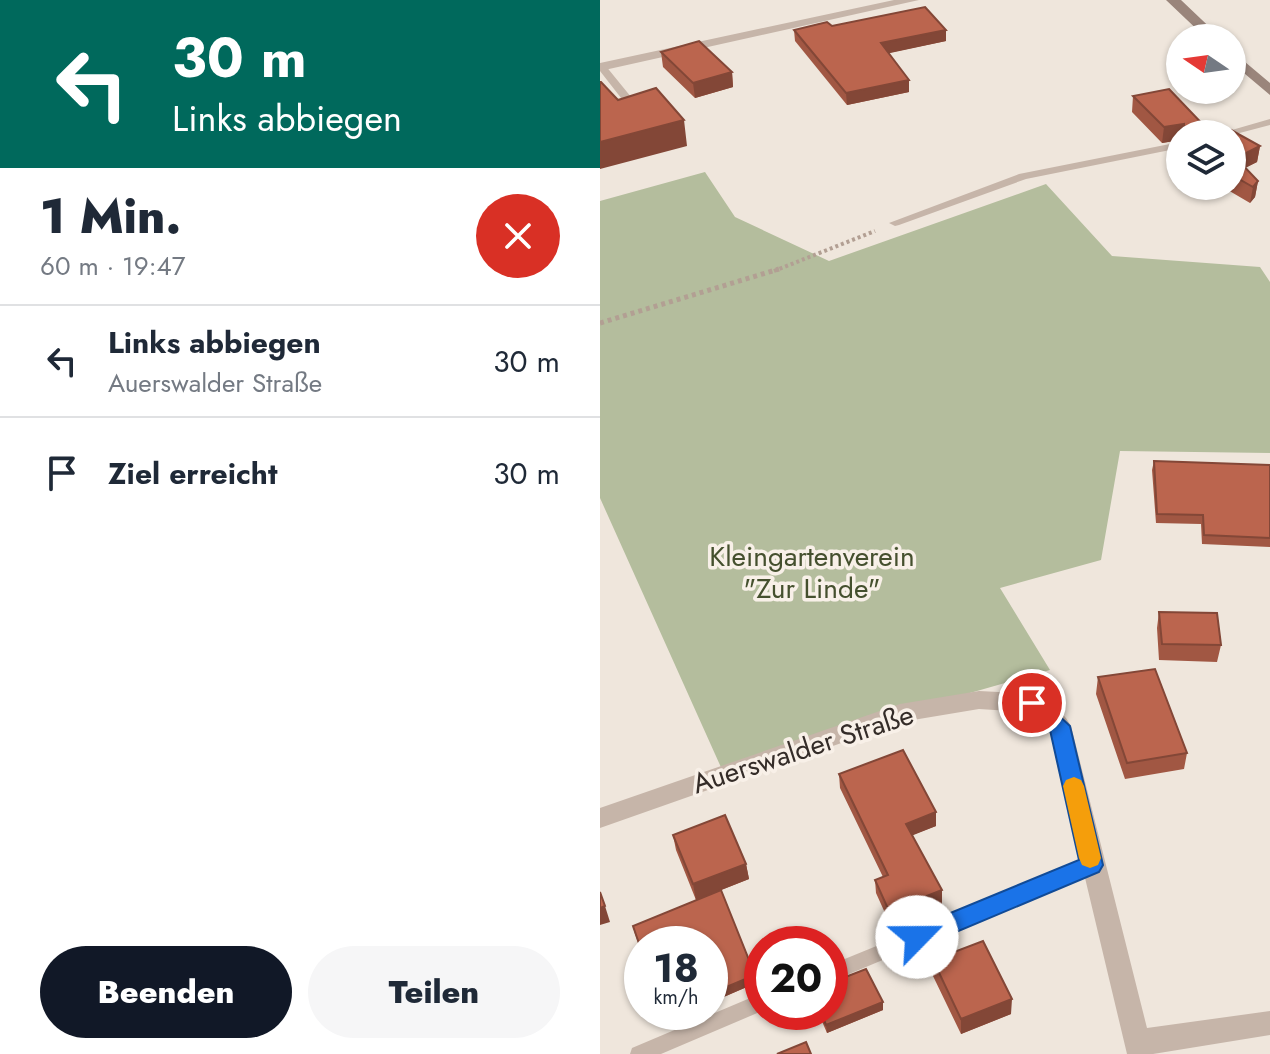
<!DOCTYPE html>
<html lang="de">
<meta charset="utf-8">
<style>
:root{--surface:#fff;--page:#f6f6f7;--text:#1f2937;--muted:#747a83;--line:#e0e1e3;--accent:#111827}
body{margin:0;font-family:Jost,sans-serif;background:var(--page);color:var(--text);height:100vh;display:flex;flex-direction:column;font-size:30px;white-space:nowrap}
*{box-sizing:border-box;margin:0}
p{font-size:26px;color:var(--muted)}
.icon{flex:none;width:44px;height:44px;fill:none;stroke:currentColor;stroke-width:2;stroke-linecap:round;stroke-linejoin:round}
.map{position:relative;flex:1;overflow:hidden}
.side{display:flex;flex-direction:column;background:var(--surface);width:600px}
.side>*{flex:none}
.top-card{background:#00695c;color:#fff;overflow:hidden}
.needle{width:52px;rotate:283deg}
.fabs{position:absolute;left:566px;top:24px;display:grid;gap:16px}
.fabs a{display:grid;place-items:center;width:80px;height:80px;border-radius:50%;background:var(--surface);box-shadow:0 2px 6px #0004;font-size:40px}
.speed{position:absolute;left:24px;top:926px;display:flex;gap:16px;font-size:40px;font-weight:700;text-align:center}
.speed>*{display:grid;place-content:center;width:104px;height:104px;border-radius:50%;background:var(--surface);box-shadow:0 2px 6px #0004;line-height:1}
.speed small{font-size:20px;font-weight:400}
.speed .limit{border:12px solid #d22;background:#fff;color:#111}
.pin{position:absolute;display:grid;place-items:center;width:68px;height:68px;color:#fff;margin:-34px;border:4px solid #fff;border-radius:50%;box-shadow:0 2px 8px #0007}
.me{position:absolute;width:88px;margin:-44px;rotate:67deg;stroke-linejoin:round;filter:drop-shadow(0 0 6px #0008)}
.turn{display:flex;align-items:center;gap:28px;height:168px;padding:0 40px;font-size:36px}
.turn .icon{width:104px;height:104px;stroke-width:2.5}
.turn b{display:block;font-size:56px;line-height:68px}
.round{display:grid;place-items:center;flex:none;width:84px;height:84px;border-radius:42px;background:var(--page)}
.overview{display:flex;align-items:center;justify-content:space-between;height:136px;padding:0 40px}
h1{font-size:48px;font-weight:800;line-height:60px}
.button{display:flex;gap:16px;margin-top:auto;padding:16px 40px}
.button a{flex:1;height:92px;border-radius:48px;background:var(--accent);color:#fff;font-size:32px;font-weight:800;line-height:92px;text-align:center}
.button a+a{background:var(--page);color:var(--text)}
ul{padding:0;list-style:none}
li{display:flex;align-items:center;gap:24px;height:112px;padding:0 40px;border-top:2px solid var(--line)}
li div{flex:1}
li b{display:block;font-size:30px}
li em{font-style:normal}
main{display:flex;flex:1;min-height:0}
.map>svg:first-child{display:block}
.green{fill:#b4bd9d}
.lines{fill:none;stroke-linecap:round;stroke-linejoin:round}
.path-far1{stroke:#b29f93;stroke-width:4;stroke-dasharray:3 3;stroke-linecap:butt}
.path{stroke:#b29f93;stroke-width:5;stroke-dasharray:4 4;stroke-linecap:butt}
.service{fill:#c6b5a9;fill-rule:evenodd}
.minor{fill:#c6b5a9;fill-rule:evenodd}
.secondary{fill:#9a857b;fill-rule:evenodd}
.wall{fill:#a15743}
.shaded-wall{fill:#834737}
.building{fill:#bb654e;stroke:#834737;stroke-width:2}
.route{fill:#1a73e8;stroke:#114b97;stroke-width:2}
.slow{fill:#f59e0b}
.labels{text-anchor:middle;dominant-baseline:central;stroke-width:7;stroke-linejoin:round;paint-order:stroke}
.park-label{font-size:28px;fill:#45502e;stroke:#f8f0e8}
.street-label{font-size:28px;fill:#342c28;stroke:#f8f0e8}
</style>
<main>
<section class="side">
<div class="top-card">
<div class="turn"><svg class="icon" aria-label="left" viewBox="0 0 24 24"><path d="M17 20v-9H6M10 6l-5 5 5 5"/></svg><div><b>30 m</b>Links abbiegen</div></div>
</div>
<div class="overview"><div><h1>1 Min.</h1><p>60 m · 19:47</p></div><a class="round" style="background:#d93025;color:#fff"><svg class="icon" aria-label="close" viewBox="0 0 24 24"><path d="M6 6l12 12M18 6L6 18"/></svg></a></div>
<ul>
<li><svg class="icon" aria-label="left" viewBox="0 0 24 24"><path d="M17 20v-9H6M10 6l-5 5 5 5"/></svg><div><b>Links abbiegen</b><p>Auerswalder Straße</p></div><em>30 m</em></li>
<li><svg class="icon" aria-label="arrive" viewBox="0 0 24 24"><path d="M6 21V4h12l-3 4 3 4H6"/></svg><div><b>Ziel erreicht</b></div><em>30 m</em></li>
</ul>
<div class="button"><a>Beenden</a><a>Teilen</a></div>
</section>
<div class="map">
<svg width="670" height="1054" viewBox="0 0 670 1054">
<rect width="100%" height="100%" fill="#efe6dc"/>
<!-- green -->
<path class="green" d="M 105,172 L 135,217 L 229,261 L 446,184 L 512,256 L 660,267 L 670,282 L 670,453 L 520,451 L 501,560 L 400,588 L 450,670 L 300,713 L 124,774 L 0,498 L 0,201 Z"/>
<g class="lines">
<!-- path-far1 -->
<path class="path-far1" d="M 174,271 L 275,231"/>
<!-- path -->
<path class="path" d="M 0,323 L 179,269"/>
<!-- service -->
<path class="service" d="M 0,65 L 5,65 L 40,108 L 40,112 L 32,112 L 0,71 Z
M 670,119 L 670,125 L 632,135 L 618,134 Z
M 580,142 L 580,148 L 426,179 L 299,225 L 295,226 L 289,223 L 419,174 Z
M 492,858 L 498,860 L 501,865 L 498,870 L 230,982 L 230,965 Z
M 162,993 L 162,1011 L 61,1054 L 30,1054 L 32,1048 Z"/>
<!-- minor -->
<path class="minor" d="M 294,0 L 319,0 L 0,71 L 0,63 Z
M 379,691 C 413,693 453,691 471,726 L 547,1028 L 670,1011 L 670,1035 L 553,1054 L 527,1054 L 450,731 L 427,712 L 379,709 L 301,722 L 0,828 L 0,808 L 300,704 Z"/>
<!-- secondary -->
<path class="secondary" d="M 566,0 L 581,0 L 621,38 L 606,38 Z
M 632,51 L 670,83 L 670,95 L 632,63 Z"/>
</g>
<!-- wall -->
<path class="wall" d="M 232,26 L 346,41 L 288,53 L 309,80 L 309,92 L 247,105 L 195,41 L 194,30 Z
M 61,52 L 132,72 L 133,87 L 95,98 L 63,67 Z
M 533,96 L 612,134 L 580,134 L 580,161 L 572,153 L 574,141 L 562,143 L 532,112 Z
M 632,134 L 660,146 L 657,162 L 645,168 L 658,181 L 655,197 L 650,203 L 621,186 L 632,186 Z
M 554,461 L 670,465 L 670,547 L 602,544 L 601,524 L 556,523 L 552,470 Z
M 559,612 L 621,645 L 617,662 L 559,660 L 557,628 Z
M 498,677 L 587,753 L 584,769 L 525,779 L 496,694 Z
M 239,774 L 336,812 L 336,826 L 312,835 L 342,904 L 290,924 L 276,893 L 275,880 L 283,877 L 240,788 Z
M 73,835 L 146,864 L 149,879 L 121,890 L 156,983 L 119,999 L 110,976 L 110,944 L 42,944 L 42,954 L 35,934 L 33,926 L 96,900 L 76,850 Z
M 333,960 L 411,1014 L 361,1034 L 333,976 Z
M 283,1010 L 227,1033 L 218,1012 L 230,1012 Z"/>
<!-- shaded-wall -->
<path class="shaded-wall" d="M 346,30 L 346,41 L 281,55 L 281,43 Z
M 132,72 L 133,87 L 95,98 L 93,83 Z
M 309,80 L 309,92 L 247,105 L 246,93 Z
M 84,120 L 87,146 L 0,169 L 0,142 Z
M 584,124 L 583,134 L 580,134 L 580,140 L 574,137 L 574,141 L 562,143 L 564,127 Z
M 660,146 L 657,162 L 633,174 L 636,158 Z
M 658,181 L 655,197 L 650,203 L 653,187 Z
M 336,812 L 336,826 L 306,838 L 306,824 Z
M 146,864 L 149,879 L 96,900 L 93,884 Z
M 342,890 L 342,904 L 290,924 L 289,911 Z
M 5,906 L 10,922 L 0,925 L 0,908 Z
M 155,975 L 156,983 L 119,999 L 117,991 Z
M 412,999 L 411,1014 L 361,1034 L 361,1019 Z
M 283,1002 L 283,1010 L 227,1033 L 226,1025 Z"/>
<!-- building -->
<path class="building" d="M 325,7 L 346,30 L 281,43 L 309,80 L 246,93 L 194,30 L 227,22 L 232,26 Z
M 99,41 L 132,72 L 93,83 L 61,52 Z
M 0,82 L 1,82 L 18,100 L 56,88 L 84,120 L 0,142 Z
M 569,89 L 612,134 L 584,134 L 584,124 L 564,127 L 533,96 Z
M 631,130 L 660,146 L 636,158 L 658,181 L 653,187 L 632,175 L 632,134 L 623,134 Z
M 580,136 L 580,143 L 574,137 Z
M 554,461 L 670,465 L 670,538 L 604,535 L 603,515 L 557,514 Z
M 559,612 L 617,613 L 621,645 L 562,644 Z
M 555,669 L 587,753 L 527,763 L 498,677 Z
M 303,750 L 336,812 L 306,824 L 342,890 L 289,911 L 275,880 L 288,875 L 239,774 Z
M 125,815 L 146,864 L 93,884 L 73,835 Z
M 121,890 L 155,975 L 117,991 L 110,973 L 110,944 L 42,944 L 42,952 L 33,926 Z
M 0,892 L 5,906 L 0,908 Z
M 383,941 L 412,999 L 361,1019 L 333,960 Z
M 266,969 L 283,1002 L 226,1025 L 221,1012 L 230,1012 L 230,983 Z
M 206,1042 L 211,1054 L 177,1054 Z"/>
<!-- route -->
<path class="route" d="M 432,695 L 439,697 L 470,726 L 503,865 L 499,872 L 325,945 L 317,948 L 309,945 L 306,937 L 309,930 L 479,860 L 450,730 L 422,703 L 425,697 Z"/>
<!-- slow -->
<path class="slow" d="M 474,777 L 481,780 L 484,786 L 501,858 L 498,865 L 490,868 L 482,865 L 479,858 L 463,786 L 466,780 Z"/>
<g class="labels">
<!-- park labels -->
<g class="park-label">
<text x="212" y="556">Kleingartenverein<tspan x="212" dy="32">"Zur Linde"</tspan></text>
</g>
<!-- street labels -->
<g class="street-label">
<text transform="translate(203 749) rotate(-18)">Auerswalder Straße</text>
</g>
</g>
</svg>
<div class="fabs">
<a><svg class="needle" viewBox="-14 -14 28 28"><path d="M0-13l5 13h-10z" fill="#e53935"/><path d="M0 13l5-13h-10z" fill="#747a83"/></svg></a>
<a><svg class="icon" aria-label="layers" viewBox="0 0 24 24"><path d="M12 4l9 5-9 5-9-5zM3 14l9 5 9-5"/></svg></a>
</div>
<div class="speed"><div>18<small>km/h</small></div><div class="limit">20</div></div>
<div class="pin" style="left:432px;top:703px;background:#d93025"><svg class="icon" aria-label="arrive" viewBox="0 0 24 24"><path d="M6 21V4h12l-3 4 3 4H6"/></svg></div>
<svg class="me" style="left:317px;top:937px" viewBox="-20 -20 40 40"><circle r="19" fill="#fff"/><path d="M0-13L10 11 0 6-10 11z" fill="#1a73e8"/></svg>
</div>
</main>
